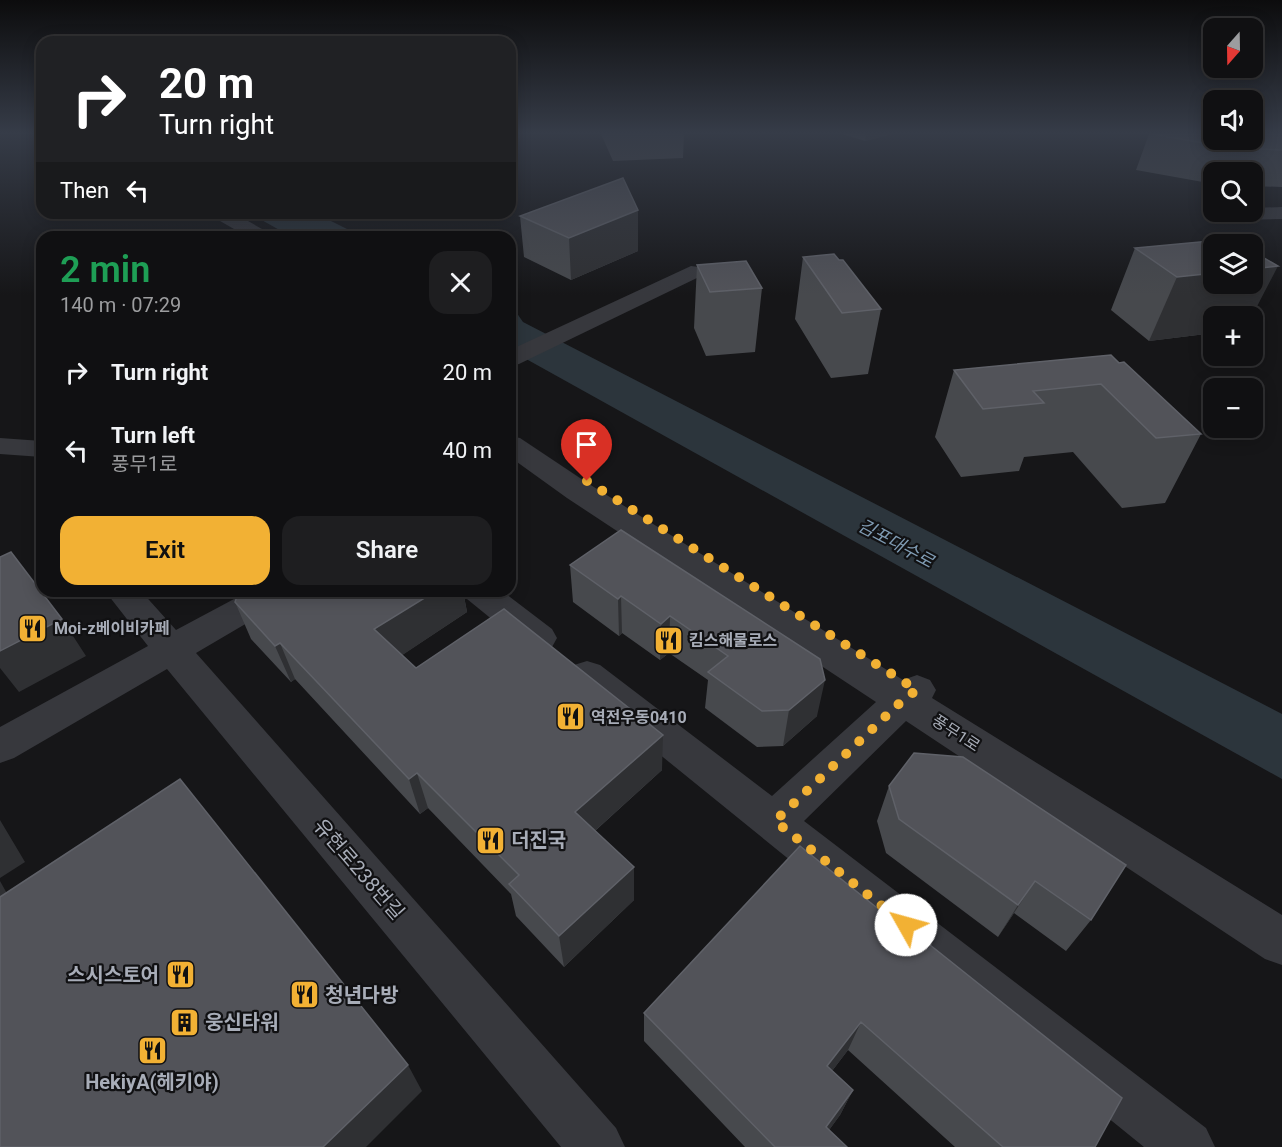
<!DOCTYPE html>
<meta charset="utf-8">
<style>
:root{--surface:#101012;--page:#1e1e20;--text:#f1f3f6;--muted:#9c9d9f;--line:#303032;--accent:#f2b134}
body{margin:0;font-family:Roboto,"Noto Sans KR",sans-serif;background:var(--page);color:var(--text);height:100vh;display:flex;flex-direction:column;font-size:22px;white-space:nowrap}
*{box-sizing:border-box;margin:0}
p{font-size:20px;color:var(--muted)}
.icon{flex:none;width:33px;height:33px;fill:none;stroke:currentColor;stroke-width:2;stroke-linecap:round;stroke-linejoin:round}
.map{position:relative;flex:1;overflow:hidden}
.details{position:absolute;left:36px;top:231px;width:480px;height:366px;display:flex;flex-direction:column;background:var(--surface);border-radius:18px;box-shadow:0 3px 15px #0003,0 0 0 2px var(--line)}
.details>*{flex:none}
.banner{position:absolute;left:36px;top:36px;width:480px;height:183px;border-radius:18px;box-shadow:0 3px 15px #0003,0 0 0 2px var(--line);background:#202124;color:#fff;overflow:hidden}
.needle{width:39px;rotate:200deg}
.buttons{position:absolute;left:1203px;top:18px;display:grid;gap:12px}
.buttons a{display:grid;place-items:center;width:60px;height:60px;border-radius:12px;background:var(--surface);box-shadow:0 3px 15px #0003,0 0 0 2px var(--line);font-size:30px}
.pin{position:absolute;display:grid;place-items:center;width:51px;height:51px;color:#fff;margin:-62px -26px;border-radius:50% 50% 50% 0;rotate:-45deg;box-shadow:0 0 6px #0007}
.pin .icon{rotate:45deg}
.me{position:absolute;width:66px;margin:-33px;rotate:308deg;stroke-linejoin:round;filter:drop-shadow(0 0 4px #0008)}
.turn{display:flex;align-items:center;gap:21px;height:126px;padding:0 24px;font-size:27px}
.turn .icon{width:78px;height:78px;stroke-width:2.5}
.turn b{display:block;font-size:42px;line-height:51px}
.then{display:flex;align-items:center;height:57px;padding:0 24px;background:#0003;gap:12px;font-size:22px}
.round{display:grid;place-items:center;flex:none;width:63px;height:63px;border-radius:18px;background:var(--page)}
.headline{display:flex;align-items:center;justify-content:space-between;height:102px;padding:0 24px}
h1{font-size:36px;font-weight:600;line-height:45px;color:#1e9e55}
.primary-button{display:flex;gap:12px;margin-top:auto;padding:12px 24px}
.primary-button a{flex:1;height:69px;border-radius:18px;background:var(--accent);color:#111;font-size:24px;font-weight:600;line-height:69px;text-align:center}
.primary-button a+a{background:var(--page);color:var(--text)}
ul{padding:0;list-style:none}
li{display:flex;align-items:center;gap:18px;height:78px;padding:0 24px}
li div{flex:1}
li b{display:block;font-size:22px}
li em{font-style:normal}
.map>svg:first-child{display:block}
.water{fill:#2c353c}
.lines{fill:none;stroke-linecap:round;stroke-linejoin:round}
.minor{fill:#37383d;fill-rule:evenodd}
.wall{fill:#47494d}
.shaded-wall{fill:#2f3033}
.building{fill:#525359;stroke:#5f6168;stroke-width:1.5}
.route{stroke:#f2b134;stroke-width:10;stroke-dasharray:0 18}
.labels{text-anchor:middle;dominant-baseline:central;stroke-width:4.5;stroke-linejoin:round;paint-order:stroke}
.poi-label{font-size:16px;font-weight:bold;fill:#a8adb8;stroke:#111113;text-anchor:start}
.street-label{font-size:16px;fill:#a8adb8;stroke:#111113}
.water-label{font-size:18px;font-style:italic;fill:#7f9bb3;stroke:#111113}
.near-poi-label{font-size:20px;font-weight:bold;fill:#a8adb8;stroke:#111113;text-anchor:start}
.near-street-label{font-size:20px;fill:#a8adb8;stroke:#111113}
</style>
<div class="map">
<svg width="1282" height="1147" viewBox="0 0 1282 1147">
<rect width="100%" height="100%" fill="#161618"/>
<!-- water -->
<path class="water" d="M 249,213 L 315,213 L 363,237 L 292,237 Z
M 510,309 L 516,312 L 523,322 L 1282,714 L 1282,779 L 510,350 Z"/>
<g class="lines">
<!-- minor -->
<path class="minor" d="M 1282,207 L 1282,219 L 1238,220 L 1231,218 L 1228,214 L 1230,212 L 1252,212 L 1252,208 Z
M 210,213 L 234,213 L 269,233 L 272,237 L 248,237 L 213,217 Z
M 691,266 L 699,267 L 702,272 L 699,277 L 519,364 L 510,366 L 510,350 Z
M 510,436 L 520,438 L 589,484 L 903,680 L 917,675 L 930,680 L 936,690 L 932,698 L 1282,915 L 1282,965 L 1265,959 L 906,721 L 804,821 L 1206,1128 L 1215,1147 L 1144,1147 L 574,685 L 569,675 L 574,665 L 587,661 L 600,665 L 772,796 L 876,702 L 567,498 L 510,457 Z
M 0,438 L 42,441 L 42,457 L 0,454 Z
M 105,591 L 141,591 L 176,630 L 249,591 L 293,591 L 288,599 L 196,653 L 616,1128 L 625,1147 L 561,1147 L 167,669 L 14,758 L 0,763 L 0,727 L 148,646 Z
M 462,591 L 502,591 L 552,629 L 557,638 L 552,647 L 539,651 L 526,647 L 467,599 Z"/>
</g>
<!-- wall -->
<path class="wall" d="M 601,134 L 684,134 L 683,158 L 613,161 Z
M 842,134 L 892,134 L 865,141 Z
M 1149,134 L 1282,134 L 1282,187 L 1252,186 L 1252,172 L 1214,172 L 1214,184 L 1136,170 Z
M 638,210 L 638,251 L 571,280 L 524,257 L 520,216 Z
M 1232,239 L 1214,316 L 1214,333 L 1149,341 L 1111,310 L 1135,248 Z
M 803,257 L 881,309 L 868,374 L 831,378 L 795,319 Z
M 697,265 L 762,288 L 755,352 L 706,356 L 694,328 Z
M 1111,355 L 1201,434 L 1165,503 L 1122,508 L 1073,452 L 1024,457 L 1019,471 L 961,477 L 935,437 L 954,370 Z
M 621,530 L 817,716 L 783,746 L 757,747 L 705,708 L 708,680 L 669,653 L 660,660 L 622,633 L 619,636 L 573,602 L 570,565 Z
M 239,591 L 463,591 L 467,612 L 402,655 L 416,668 L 662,770 L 595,831 L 634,900 L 564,967 L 516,916 L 511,894 L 428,808 L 420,814 L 295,679 L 291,682 L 251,639 L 235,602 Z
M 914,753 L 1091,920 L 1066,951 L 1014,913 L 998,937 L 886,853 L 877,821 L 889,786 Z
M 800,846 L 1095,1147 L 955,1147 L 848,1050 L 832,1071 L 853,1090 L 840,1115 L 829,1130 L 847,1147 L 745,1147 L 644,1041 L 644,1013 Z"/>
<!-- shaded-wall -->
<path class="shaded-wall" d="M 866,134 L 892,134 L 865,141 Z
M 638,210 L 638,251 L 571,280 L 569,238 Z
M 1278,266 L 1252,316 L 1214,316 L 1214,333 L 1149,341 L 1177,277 L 1214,273 L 1214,284 L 1252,284 L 1252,269 Z
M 436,591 L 463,591 L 467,612 L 386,666 L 374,629 Z
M 621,596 L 622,633 L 619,636 L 618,599 Z
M 670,616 L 669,653 L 660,660 L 661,624 Z
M 62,619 L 86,656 L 19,692 L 0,668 L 0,651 Z
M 280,643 L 295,679 L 291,682 L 275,646 Z
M 825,680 L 817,716 L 783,746 L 789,710 Z
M 663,735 L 662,770 L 578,846 L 575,812 Z
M 417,773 L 428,808 L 420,814 L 409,779 Z
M 0,820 L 25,862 L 0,878 Z
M 634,867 L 634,900 L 564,967 L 559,936 Z
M 0,881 L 29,933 L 0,906 Z
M 1035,881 L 1014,913 L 998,937 L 1018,905 Z
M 861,1022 L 848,1050 L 816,1092 L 827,1066 Z
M 408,1065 L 422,1091 L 366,1147 L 323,1147 Z
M 853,1090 L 840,1115 L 817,1147 L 826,1127 Z"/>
<!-- building -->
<path class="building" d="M 1152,134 L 1214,134 L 1214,140 L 1252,140 L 1252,134 L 1282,134 L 1282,150 L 1232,148 Z
M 623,178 L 638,210 L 569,238 L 520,216 Z
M 1232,239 L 1242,244 L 1214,244 L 1214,273 L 1177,277 L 1135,248 Z
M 1252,251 L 1278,266 L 1252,269 Z
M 834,254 L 839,260 L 843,260 L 881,309 L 842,313 L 803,257 Z
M 746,261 L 762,288 L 710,292 L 697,265 Z
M 1111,355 L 1119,363 L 1124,362 L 1201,434 L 1156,438 L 1101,384 L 1033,391 L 1044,403 L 983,409 L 954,370 Z
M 621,530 L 820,659 L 825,680 L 789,710 L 762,711 L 708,672 L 728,656 L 670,616 L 661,624 L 621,596 L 618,599 L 570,565 Z
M 11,552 L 62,619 L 0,651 L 0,557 Z
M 239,591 L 436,591 L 374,629 L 416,668 L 504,609 L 663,735 L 575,812 L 634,867 L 559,936 L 509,884 L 519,875 L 417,773 L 409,779 L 280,643 L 275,646 L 235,602 Z
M 914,753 L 963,757 L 1126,865 L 1091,920 L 1035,881 L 1018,905 L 899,819 L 889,786 Z
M 180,779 L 408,1065 L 323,1147 L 0,1147 L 0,897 Z
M 800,846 L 922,944 L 925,941 L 1122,1098 L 1095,1147 L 1003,1147 L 861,1022 L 827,1066 L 853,1090 L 826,1127 L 847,1147 L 775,1147 L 644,1013 Z"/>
<!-- sky -->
<linearGradient id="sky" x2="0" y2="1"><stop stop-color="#0c0c0d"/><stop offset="0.45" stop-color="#363c48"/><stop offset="1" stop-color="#363c48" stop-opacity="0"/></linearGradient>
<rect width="1282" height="295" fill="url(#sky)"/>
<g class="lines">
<!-- route -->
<path class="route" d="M 587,481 L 917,690 L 904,699 L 775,821 L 906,925"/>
</g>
<!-- icons -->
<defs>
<symbol id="restaurant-square" viewBox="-11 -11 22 22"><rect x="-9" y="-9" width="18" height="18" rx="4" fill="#f2b134" stroke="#111113"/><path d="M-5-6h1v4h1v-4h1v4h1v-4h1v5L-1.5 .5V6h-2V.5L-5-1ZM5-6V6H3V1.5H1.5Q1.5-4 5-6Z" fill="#111"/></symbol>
<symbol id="building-square" viewBox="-11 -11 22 22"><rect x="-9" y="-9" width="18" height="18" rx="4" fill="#f2b134" stroke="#111113"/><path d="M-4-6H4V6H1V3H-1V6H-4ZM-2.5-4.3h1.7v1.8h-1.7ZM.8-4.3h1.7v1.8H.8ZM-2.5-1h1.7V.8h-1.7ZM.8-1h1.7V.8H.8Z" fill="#111"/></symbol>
</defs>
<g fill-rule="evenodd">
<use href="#restaurant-square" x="16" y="612" width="33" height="33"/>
<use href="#restaurant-square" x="652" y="624" width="33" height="33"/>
<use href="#restaurant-square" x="554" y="700" width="33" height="33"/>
<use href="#restaurant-square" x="474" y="824" width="33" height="33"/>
<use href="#restaurant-square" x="164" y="958" width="33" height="33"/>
<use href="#restaurant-square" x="288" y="978" width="33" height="33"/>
<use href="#building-square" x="168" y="1006" width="33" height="33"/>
<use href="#restaurant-square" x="136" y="1034" width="33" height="33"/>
</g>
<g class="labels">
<!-- poi labels -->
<g class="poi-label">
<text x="54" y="628">Moi-z베이비카페</text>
<text x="689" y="640">킴스해물로스</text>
<text x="591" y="717">역전우동0410</text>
</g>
<!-- street labels -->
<g class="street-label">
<text transform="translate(956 733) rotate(33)">풍무1로</text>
</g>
<!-- water labels -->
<g class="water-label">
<text transform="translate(896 543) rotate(28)">김포대수로</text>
</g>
<!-- near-poi labels -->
<g class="near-poi-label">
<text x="511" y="840">더진국</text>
<text x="159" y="975" text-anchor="end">스시스토어</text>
<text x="325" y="995">청년다방</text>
<text x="205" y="1022">웅신타워</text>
<text x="152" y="1082" text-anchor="middle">HekiyA(헤키야)</text>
</g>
<!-- near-street labels -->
<g class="near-street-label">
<text transform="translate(359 869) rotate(49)">유현로238번길</text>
</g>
</g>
</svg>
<div class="buttons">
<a><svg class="needle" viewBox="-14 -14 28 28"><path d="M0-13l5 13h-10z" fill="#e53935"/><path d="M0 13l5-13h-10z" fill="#9c9d9f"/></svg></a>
<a><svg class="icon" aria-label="sound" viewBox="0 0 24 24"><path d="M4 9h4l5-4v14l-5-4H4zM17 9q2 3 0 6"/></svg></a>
<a><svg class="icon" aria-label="search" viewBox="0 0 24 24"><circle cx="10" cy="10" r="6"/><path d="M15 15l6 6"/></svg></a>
<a><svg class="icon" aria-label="layers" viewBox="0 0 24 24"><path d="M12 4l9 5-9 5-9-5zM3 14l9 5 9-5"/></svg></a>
<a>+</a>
<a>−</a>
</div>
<div class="pin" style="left:587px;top:481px;background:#d93025"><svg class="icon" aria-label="arrive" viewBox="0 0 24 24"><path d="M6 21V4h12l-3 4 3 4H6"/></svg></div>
<svg class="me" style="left:906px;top:925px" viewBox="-20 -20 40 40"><circle r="19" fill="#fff"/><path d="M0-13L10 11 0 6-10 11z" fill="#f2b134"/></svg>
<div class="banner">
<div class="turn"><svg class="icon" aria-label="right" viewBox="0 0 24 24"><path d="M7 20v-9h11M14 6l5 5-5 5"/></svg><div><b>20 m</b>Turn right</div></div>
<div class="then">Then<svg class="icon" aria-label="left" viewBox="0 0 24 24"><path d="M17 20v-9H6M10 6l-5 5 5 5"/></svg></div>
</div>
<section class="details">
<div class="headline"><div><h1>2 min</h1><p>140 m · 07:29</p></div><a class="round"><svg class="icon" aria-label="close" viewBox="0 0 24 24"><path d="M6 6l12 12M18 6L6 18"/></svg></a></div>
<ul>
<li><svg class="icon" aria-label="right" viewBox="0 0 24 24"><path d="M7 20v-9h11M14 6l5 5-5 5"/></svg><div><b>Turn right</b></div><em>20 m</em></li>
<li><svg class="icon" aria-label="left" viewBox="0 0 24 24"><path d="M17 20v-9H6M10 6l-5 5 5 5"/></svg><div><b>Turn left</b><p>풍무1로</p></div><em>40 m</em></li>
</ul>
<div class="primary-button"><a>Exit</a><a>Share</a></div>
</section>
</div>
